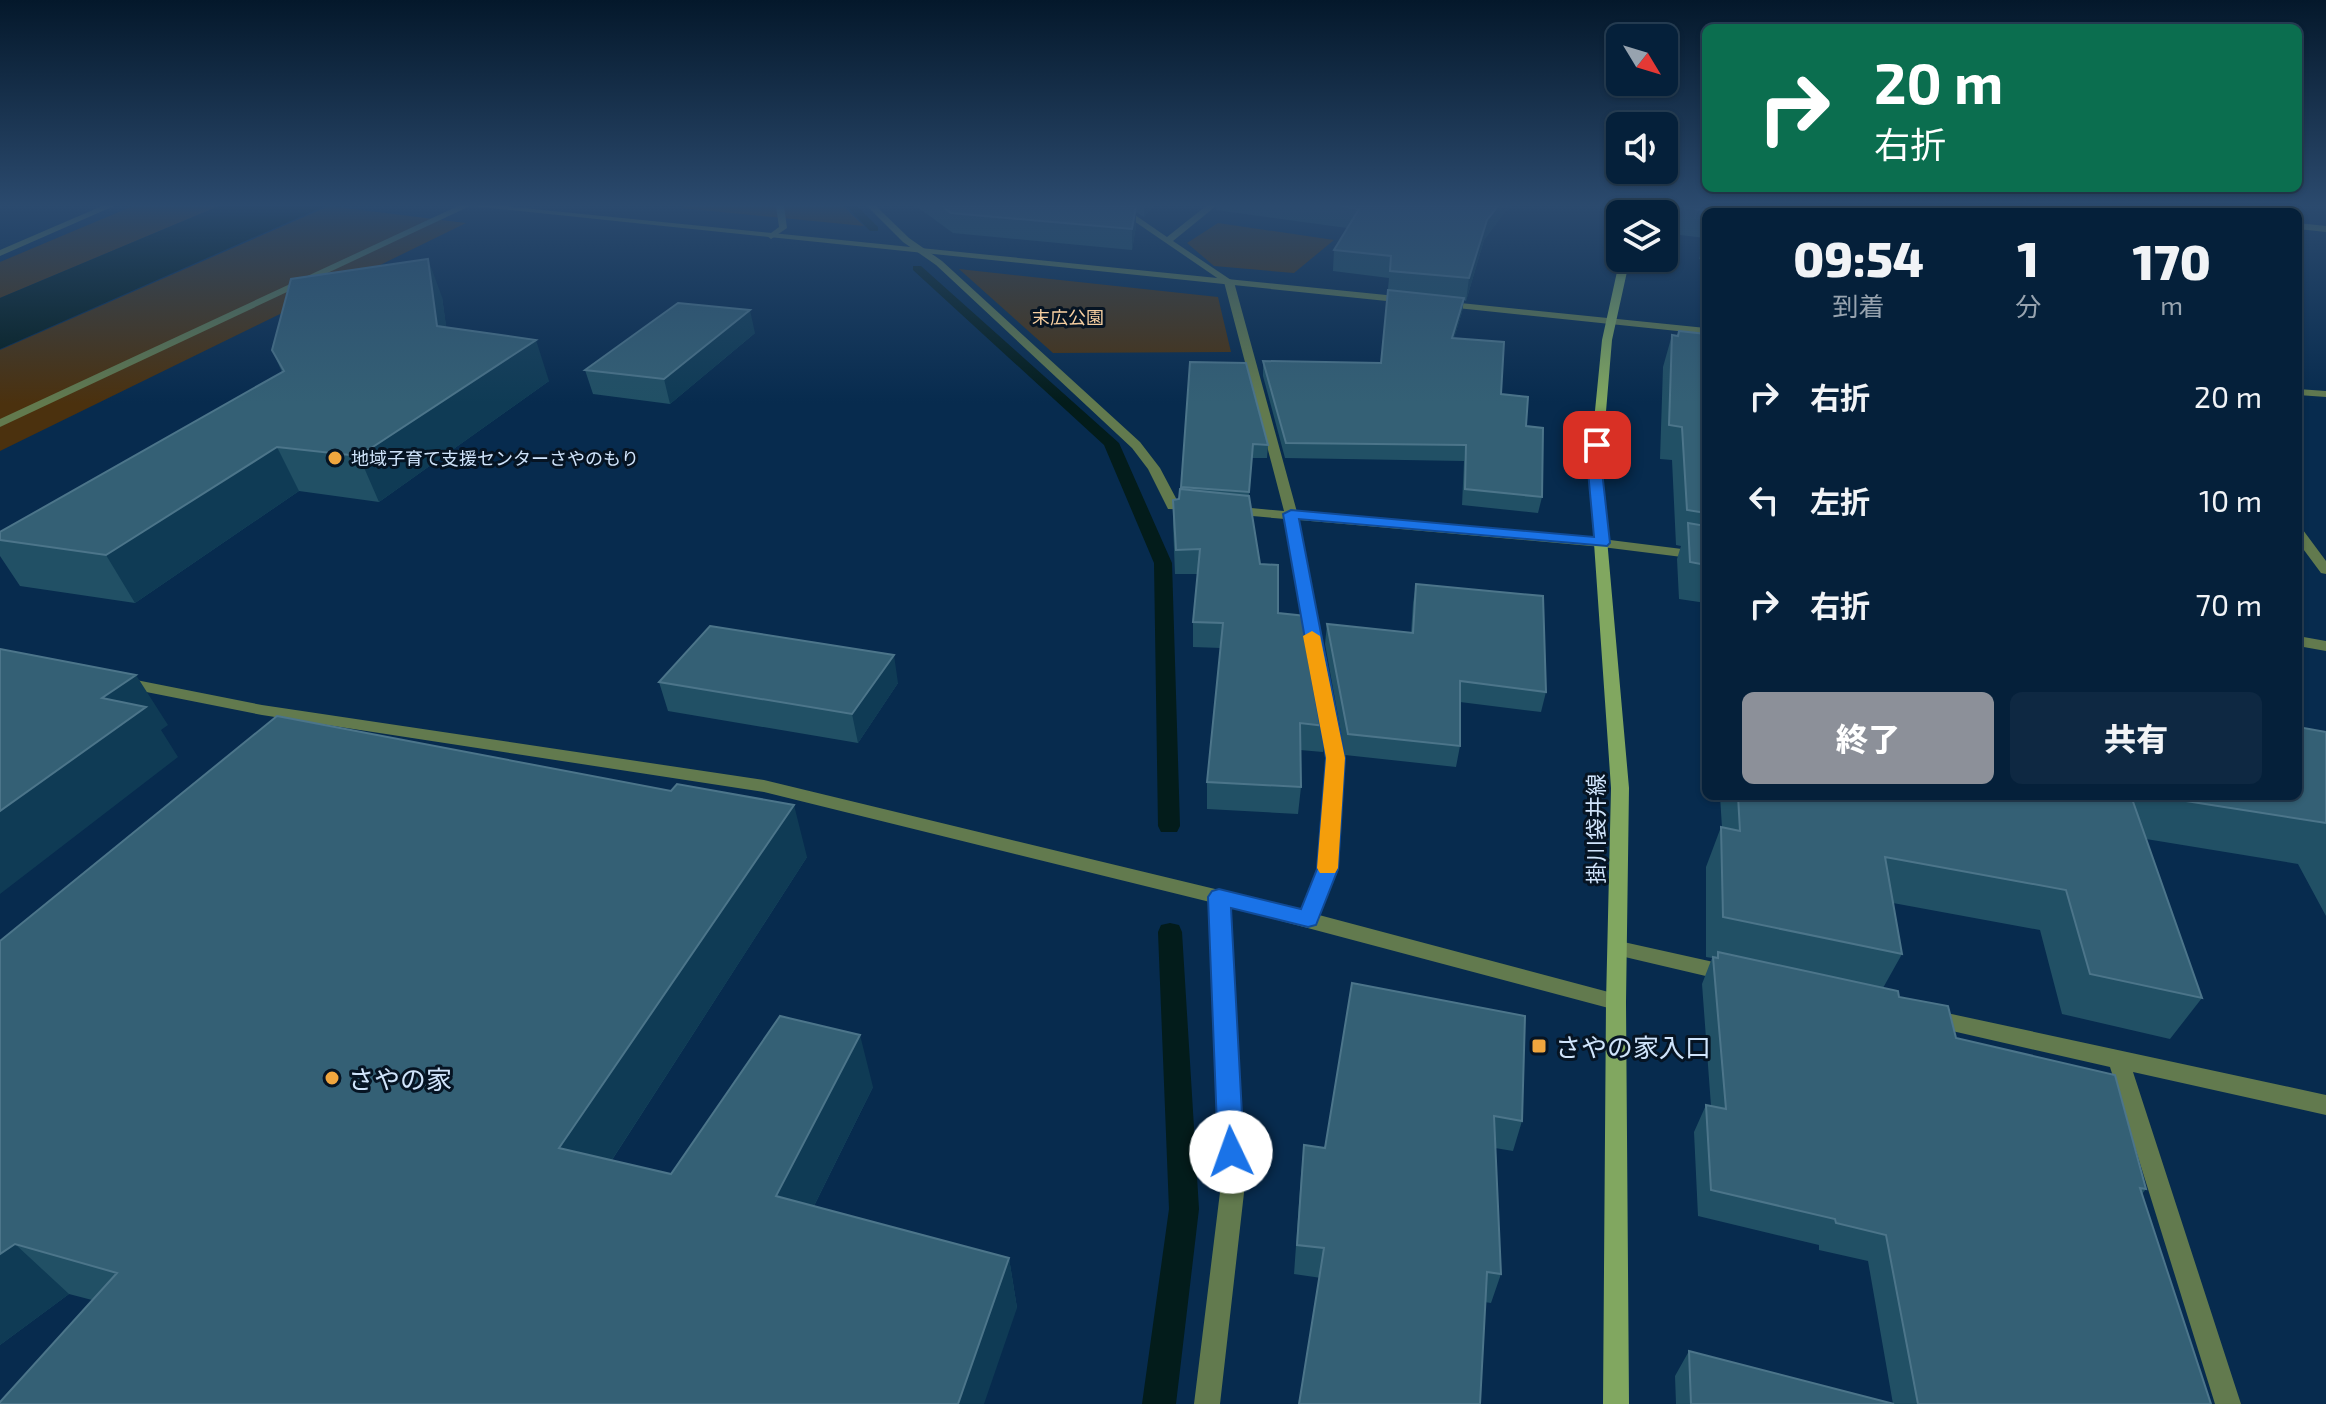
<!DOCTYPE html>
<html lang="ja">
<meta charset="utf-8">
<style>
:root{--surface:#05203a;--page:#0e2842;--text:#f1f3f6;--muted:#97a3af;--line:#263e54;--accent:#8c9099}
body{margin:0;font-family:"Exo 2","Noto Sans JP",sans-serif;background:var(--page);color:var(--text);height:100vh;display:flex;flex-direction:column;font-size:30px;white-space:nowrap}
*{box-sizing:border-box;margin:0}
p{font-size:26px;color:var(--muted)}
.icon{flex:none;width:44px;height:44px;fill:none;stroke:currentColor;stroke-width:2;stroke-linecap:round;stroke-linejoin:round}
.map{position:relative;flex:1;overflow:hidden}
.details{position:absolute;left:1702px;top:208px;width:600px;height:592px;display:flex;flex-direction:column;background:var(--surface);border-radius:12px;box-shadow:0 2px 6px #0004,0 0 0 2px var(--line)}
.details>*{flex:none}
.guide{position:absolute;left:1702px;top:24px;width:600px;height:168px;border-radius:12px;box-shadow:0 2px 6px #0004,0 0 0 2px var(--line);background:#0b6e4f;color:#fff;overflow:hidden}
.needle{width:52px;rotate:128deg}
.controls{position:absolute;left:1606px;top:24px;display:grid;gap:16px}
.controls a{display:grid;place-items:center;width:72px;height:72px;border-radius:12px;background:var(--surface);box-shadow:0 2px 6px #0004,0 0 0 2px var(--line);font-size:40px}
.pin{position:absolute;display:grid;place-items:center;width:68px;height:68px;color:#fff;margin:-34px;border-radius:16px;box-shadow:0 4px 12px #0006}
.me{position:absolute;width:88px;margin:-44px;rotate:357deg;stroke-linejoin:round;filter:drop-shadow(0 0 6px #0008)}
.turn{display:flex;align-items:center;gap:28px;height:168px;padding:0 40px;font-size:36px}
.turn .icon{width:104px;height:104px;stroke-width:2.5}
.turn b{display:block;font-size:56px;line-height:68px}
.eta{display:flex;justify-content:space-evenly;align-items:center;height:136px;text-align:center}
.eta b{font-size:48px;font-weight:800;line-height:56px}
.button{display:flex;gap:16px;margin-top:auto;padding:16px 40px}
.button a{flex:1;height:92px;border-radius:12px;background:var(--accent);color:#fff;font-size:32px;font-weight:800;line-height:92px;text-align:center}
.button a+a{background:var(--page);color:var(--text)}
ul{padding:0;list-style:none}
li{display:flex;align-items:center;gap:24px;height:104px;padding:0 40px}
li div{flex:1}
li b{display:block;font-size:30px}
li em{font-style:normal}
.map>svg:first-child{display:block}
.green{fill:#4b310e}
.water{fill:#031c1b}
.lines{fill:none;stroke-linecap:round;stroke-linejoin:round}
.stream{fill:#031c1b;fill-rule:evenodd}
.service{fill:#627a4e;fill-rule:evenodd}
.minor{fill:#627a4e;fill-rule:evenodd}
.tertiary{fill:#627a4e;fill-rule:evenodd}
.secondary{fill:#81a760;fill-rule:evenodd}
.wall{fill:#215065}
.shaded-wall{fill:#0f3b55}
.building{fill:#346075;stroke:#4c758a;stroke-width:2}
.route{fill:#1a73e8;stroke:#114b97;stroke-width:2}
.slow{fill:#f59e0b}
.poi-dot{fill:#f0a63e;stroke:#061423;stroke-width:3}
.labels{text-anchor:middle;dominant-baseline:central;stroke-width:6;stroke-linejoin:round;paint-order:stroke}
.far-park-label{font-size:18px;fill:#f5cea0;stroke:#061423}
.far-poi-label{font-size:18px;fill:#d0e4fb;stroke:#061423;text-anchor:start}
.street-label{font-size:22px;fill:#d0e4fb;stroke:#061423}
.near-poi-label{font-size:26px;fill:#d0e4fb;stroke:#061423;text-anchor:start}
</style>
<div class="map">
<svg width="2326" height="1404" viewBox="0 0 2326 1404">
<rect width="100%" height="100%" fill="#072b4e"/>
<!-- green -->
<path class="green" d="M 133,206 L 219,206 L 0,298 L 0,262 Z
M 329,206 L 466,223 L 0,451 L 0,350 Z
M 684,206 L 843,206 L 864,226 L 681,208 Z
M 1218,223 L 1334,240 L 1294,273 L 1214,266 L 1187,243 Z
M 959,269 L 1218,297 L 1231,352 L 1053,353 Z"/>
<!-- water -->
<path class="water" d="M 219,206 L 325,206 L 0,349 L 0,298 Z"/>
<g class="lines">
<!-- stream -->
<path class="stream" d="M 846,206 L 857,206 L 878,227 L 878,231 L 870,231 Z
M 913,266 L 921,266 L 1119,443 L 1172,563 L 1180,826 L 1177,832 L 1161,832 L 1158,826 L 1154,563 L 1104,445 L 913,270 Z
M 1170,923 L 1179,925 L 1182,932 L 1199,1209 L 1176,1404 L 1142,1404 L 1169,1209 L 1158,932 L 1161,925 Z"/>
<!-- service -->
<path class="service" d="M 776,206 L 784,206 L 787,228 L 771,239 L 767,236 L 779,227 Z
M 1112,206 L 1122,206 L 1167,237 L 1206,206 L 1216,206 L 1173,241 L 1234,282 L 1226,284 Z"/>
<!-- minor -->
<path class="minor" d="M 102,206 L 114,206 L 0,256 L 0,250 Z
M 458,206 L 470,206 L 0,427 L 0,419 Z
M 867,206 L 876,206 L 909,238 L 942,261 L 1140,442 L 1160,468 L 1178,502 L 1200,504 L 1200,510 L 1168,509 L 1148,469 L 1132,448 L 936,265 L 903,242 Z
M 2050,206 L 2088,206 L 2127,212 L 2094,212 Z
M 2298,223 L 2326,226 L 2326,232 L 2298,229 Z
M 1229,279 L 1234,282 L 1297,512 L 1602,539 L 1706,552 L 1706,560 L 1602,547 L 1299,520 L 1343,758 L 1336,869 L 1319,915 L 1616,994 L 1623,996 L 1626,1002 L 1623,1008 L 1616,1010 L 1229,907 L 1245,1184 L 1220,1404 L 1194,1404 L 1221,1184 L 1210,902 L 764,792 L 262,715 L 121,687 L 113,682 L 121,677 L 262,705 L 764,780 L 1302,910 L 1318,869 L 1327,758 L 1285,519 L 1230,514 L 1223,510 L 1230,506 L 1284,511 L 1224,282 Z
M 2298,529 L 2303,530 L 2326,561 L 2326,574 L 2321,573 L 2298,542 Z
M 2298,636 L 2326,641 L 2326,651 L 2298,646 Z
M 1619,941 L 1727,965 L 1734,967 L 1737,973 L 1734,979 L 1727,981 L 1612,954 L 1609,949 L 1612,944 Z
M 1933,1010 L 2326,1095 L 2326,1115 L 2133,1072 L 2241,1404 L 2215,1404 L 2110,1067 L 1926,1025 L 1923,1019 L 1926,1013 Z"/>
<!-- tertiary -->
<path class="tertiary" d="M 471,206 L 504,206 L 1406,297 L 1411,300 L 1406,303 Z
M 1441,301 L 1706,328 L 1706,334 L 1438,306 L 1438,302 Z
M 2298,389 L 2326,391 L 2326,397 L 2298,395 Z"/>
<!-- secondary -->
<path class="secondary" d="M 1635,206 L 1643,206 L 1641,214 L 1633,214 Z
M 1620,258 L 1630,258 L 1612,340 L 1601,471 L 1629,788 L 1626,1002 L 1629,1404 L 1603,1404 L 1606,1002 L 1611,788 L 1589,471 L 1602,340 Z"/>
</g>
<!-- wall -->
<path class="wall" d="M 916,206 L 1153,206 L 1144,217 L 1136,212 L 1136,226 L 1132,250 L 953,233 Z
M 1216,206 L 1509,206 L 1484,240 L 1466,301 L 1464,300 L 1462,312 L 1454,338 L 1526,426 L 1542,497 L 1538,513 L 1462,505 L 1464,461 L 1285,458 L 1263,376 L 1263,361 L 1381,363 L 1389,278 L 1333,271 L 1334,250 L 1347,228 L 1216,210 Z
M 1644,206 L 1934,206 L 1935,212 L 1706,212 L 1706,260 L 1699,259 L 1705,238 L 1664,233 L 1664,214 L 1645,210 Z
M 442,297 L 446,327 L 549,381 L 379,502 L 299,491 L 135,603 L 20,586 L 0,556 L 0,532 L 282,372 L 272,350 Z
M 1679,331 L 1706,334 L 1706,603 L 1679,599 L 1677,559 L 1681,546 L 1676,545 L 1672,460 L 1660,459 L 1663,367 L 1672,335 L 1677,336 Z
M 755,333 L 670,404 L 593,394 L 585,370 Z
M 1190,362 L 1268,445 L 1267,458 L 1252,458 L 1249,496 L 1260,564 L 1278,613 L 1326,726 L 1323,752 L 1300,750 L 1301,787 L 1298,814 L 1207,809 L 1207,782 L 1221,648 L 1193,647 L 1193,622 L 1198,574 L 1175,574 L 1173,524 L 1173,500 L 1179,499 L 1181,489 Z
M 1416,584 L 1546,692 L 1541,712 L 1460,702 L 1460,746 L 1456,767 L 1345,755 L 1325,644 L 1327,624 L 1411,633 L 1413,603 Z
M 659,682 L 898,683 L 858,743 L 668,711 Z
M 2326,732 L 2326,916 L 2298,864 L 2146,839 L 2202,998 L 2170,1039 L 2062,1014 L 2040,930 L 1893,903 L 1902,954 L 1883,988 L 1899,997 L 1956,1038 L 2146,1189 L 2142,1194 L 2211,1404 L 1676,1404 L 1675,1376 L 1689,1351 L 1893,1404 L 1868,1261 L 1819,1250 L 1819,1245 L 1698,1216 L 1694,1132 L 1706,1105 L 1711,1106 L 1702,984 L 1712,958 L 1706,957 L 1706,867 L 1721,827 L 1722,828 L 1720,796 L 2298,796 Z
M 807,857 L 612,1160 L 671,1174 L 873,1087 L 814,1206 L 1009,1258 L 1017,1308 L 92,1300 L 69,1294 L 0,1345 L 0,941 Z
M 1352,983 L 1522,1121 L 1513,1151 L 1495,1148 L 1501,1274 L 1491,1303 L 1294,1274 L 1301,1175 L 1304,1145 L 1325,1148 Z"/>
<!-- shaded-wall -->
<path class="shaded-wall" d="M 1136,206 L 1136,226 L 1132,250 L 1132,229 Z
M 1144,206 L 1153,206 L 1144,217 Z
M 1498,206 L 1509,206 L 1484,240 L 1466,301 L 1469,278 L 1487,220 Z
M 428,259 L 442,297 L 452,366 L 437,326 Z
M 1464,298 L 1462,312 L 1450,352 L 1452,338 Z
M 750,310 L 755,333 L 670,404 L 664,379 Z
M 536,340 L 549,381 L 379,502 L 359,456 Z
M 277,447 L 299,491 L 135,603 L 106,555 Z
M 894,655 L 898,683 L 858,743 L 852,714 Z
M 136,675 L 168,725 L 161,730 L 178,757 L 0,894 L 0,811 L 102,698 Z
M 794,805 L 807,857 L 586,1200 L 559,1148 Z
M 860,1035 L 873,1087 L 794,1246 L 776,1196 Z
M 15,1244 L 69,1294 L 0,1345 L 0,1254 Z
M 1009,1258 L 1017,1308 L 984,1404 L 958,1404 Z"/>
<!-- building -->
<path class="building" d="M 942,206 L 1136,206 L 1132,229 L 951,213 Z
M 1341,206 L 1498,206 L 1487,220 L 1469,278 L 1390,271 L 1391,256 L 1334,250 L 1359,209 Z
M 1675,206 L 1934,206 L 1935,212 L 1715,212 Z
M 428,259 L 437,326 L 536,340 L 359,456 L 277,447 L 106,555 L 0,540 L 0,532 L 284,371 L 272,350 L 291,279 Z
M 1388,290 L 1464,298 L 1452,338 L 1504,342 L 1501,394 L 1528,397 L 1526,426 L 1543,428 L 1542,497 L 1465,489 L 1466,445 L 1286,443 L 1263,361 L 1381,363 Z
M 678,303 L 750,310 L 664,379 L 585,370 Z
M 1679,331 L 1706,334 L 1706,513 L 1687,510 L 1682,427 L 1669,425 L 1672,335 L 1678,336 Z
M 1190,362 L 1246,363 L 1268,445 L 1253,444 L 1249,492 L 1181,487 Z
M 1180,489 L 1249,496 L 1260,564 L 1278,565 L 1278,613 L 1306,616 L 1326,726 L 1300,723 L 1301,787 L 1207,782 L 1223,623 L 1193,622 L 1200,549 L 1176,550 L 1173,500 L 1179,499 Z
M 1688,523 L 1706,526 L 1706,565 L 1690,562 Z
M 1416,584 L 1543,596 L 1546,692 L 1460,681 L 1460,746 L 1348,734 L 1327,624 L 1413,633 Z
M 710,626 L 894,655 L 852,714 L 659,682 Z
M 0,649 L 136,675 L 102,698 L 146,707 L 0,811 Z
M 277,716 L 671,791 L 677,784 L 794,805 L 559,1148 L 671,1174 L 780,1016 L 860,1035 L 776,1196 L 1009,1258 L 958,1404 L 0,1404 L 0,1402 L 117,1273 L 15,1244 L 0,1254 L 0,941 Z
M 2298,727 L 2326,732 L 2326,823 L 2154,796 L 2298,796 Z
M 1738,796 L 2131,796 L 2202,998 L 2090,974 L 2066,890 L 1885,857 L 1902,954 L 1723,917 L 1721,827 L 1740,831 Z
M 1718,952 L 1898,991 L 1899,997 L 1948,1006 L 1956,1038 L 2115,1075 L 2146,1189 L 2140,1188 L 2211,1404 L 1918,1404 L 1886,1235 L 1836,1223 L 1835,1219 L 1711,1190 L 1706,1105 L 1726,1109 L 1713,957 L 1718,958 Z
M 1352,983 L 1525,1016 L 1522,1121 L 1494,1116 L 1501,1274 L 1487,1272 L 1480,1404 L 1299,1404 L 1324,1248 L 1297,1245 L 1304,1145 L 1325,1148 Z
M 1689,1351 L 1894,1404 L 1691,1404 Z"/>
<!-- sky -->
<linearGradient id="sky" x2="0" y2="1"><stop stop-color="#04182b"/><stop offset="0.51" stop-color="#2b4a6e"/><stop offset="1" stop-color="#2b4a6e" stop-opacity="0"/></linearGradient>
<rect width="2326" height="403" fill="url(#sky)"/>
<!-- route -->
<path class="route" d="M 1597,441 L 1604,445 L 1602,471 L 1610,543 L 1607,546 L 1299,519 L 1345,758 L 1338,869 L 1316,925 L 1308,927 L 1231,908 L 1244,1152 L 1240,1160 L 1231,1164 L 1222,1160 L 1218,1152 L 1208,897 L 1212,891 L 1219,889 L 1301,909 L 1317,869 L 1326,758 L 1283,514 L 1291,510 L 1594,537 L 1588,471 L 1590,445 Z"/>
<!-- slow -->
<path class="slow" d="M 1312,631 L 1320,636 L 1345,758 L 1338,868 L 1335,873 L 1320,873 L 1317,868 L 1326,758 L 1303,636 Z"/>
<!-- markers -->
<g class="poi-dot">
<circle cx="335" cy="458" r="8"/>
<rect x="1531" y="1038" width="16" height="16" rx="4"/>
<circle cx="332" cy="1078" r="8"/>
</g>
<g class="labels">
<!-- far-park labels -->
<g class="far-park-label">
<text x="1068" y="317">末広公園</text>
</g>
<!-- far-poi labels -->
<g class="far-poi-label">
<text x="351" y="458">地域子育て支援センターさやのもり</text>
</g>
<!-- street labels -->
<g class="street-label">
<text transform="translate(1595 829) rotate(-90)">掛川袋井線</text>
</g>
<!-- near-poi labels -->
<g class="near-poi-label">
<text x="1555" y="1046">さやの家入口</text>
<text x="348" y="1078">さやの家</text>
</g>
</g>
</svg>
<div class="controls">
<a><svg class="needle" viewBox="-14 -14 28 28"><path d="M0-13l5 13h-10z" fill="#e53935"/><path d="M0 13l5-13h-10z" fill="#97a3af"/></svg></a>
<a><svg class="icon" aria-label="sound" viewBox="0 0 24 24"><path d="M4 9h4l5-4v14l-5-4H4zM17 9q2 3 0 6"/></svg></a>
<a><svg class="icon" aria-label="layers" viewBox="0 0 24 24"><path d="M12 4l9 5-9 5-9-5zM3 14l9 5 9-5"/></svg></a>
</div>
<div class="pin" style="left:1597px;top:445px;background:#d93025"><svg class="icon" aria-label="arrive" viewBox="0 0 24 24"><path d="M6 21V4h12l-3 4 3 4H6"/></svg></div>
<svg class="me" style="left:1231px;top:1152px" viewBox="-20 -20 40 40"><circle r="19" fill="#fff"/><path d="M0-13L10 11 0 6-10 11z" fill="#1a73e8"/></svg>
<div class="guide">
<div class="turn"><svg class="icon" aria-label="right" viewBox="0 0 24 24"><path d="M7 20v-9h11M14 6l5 5-5 5"/></svg><div><b>20 m</b>右折</div></div>
</div>
<section class="details">
<div class="eta">
<div><b>09:54</b><p>到着</p></div>
<div><b>1</b><p>分</p></div>
<div><b>170</b><p>m</p></div>
</div>
<ul>
<li><svg class="icon" aria-label="right" viewBox="0 0 24 24"><path d="M7 20v-9h11M14 6l5 5-5 5"/></svg><div><b>右折</b></div><em>20 m</em></li>
<li><svg class="icon" aria-label="left" viewBox="0 0 24 24"><path d="M17 20v-9H6M10 6l-5 5 5 5"/></svg><div><b>左折</b></div><em>10 m</em></li>
<li><svg class="icon" aria-label="right" viewBox="0 0 24 24"><path d="M7 20v-9h11M14 6l5 5-5 5"/></svg><div><b>右折</b></div><em>70 m</em></li>
</ul>
<div class="button"><a>終了</a><a>共有</a></div>
</section>
</div>
